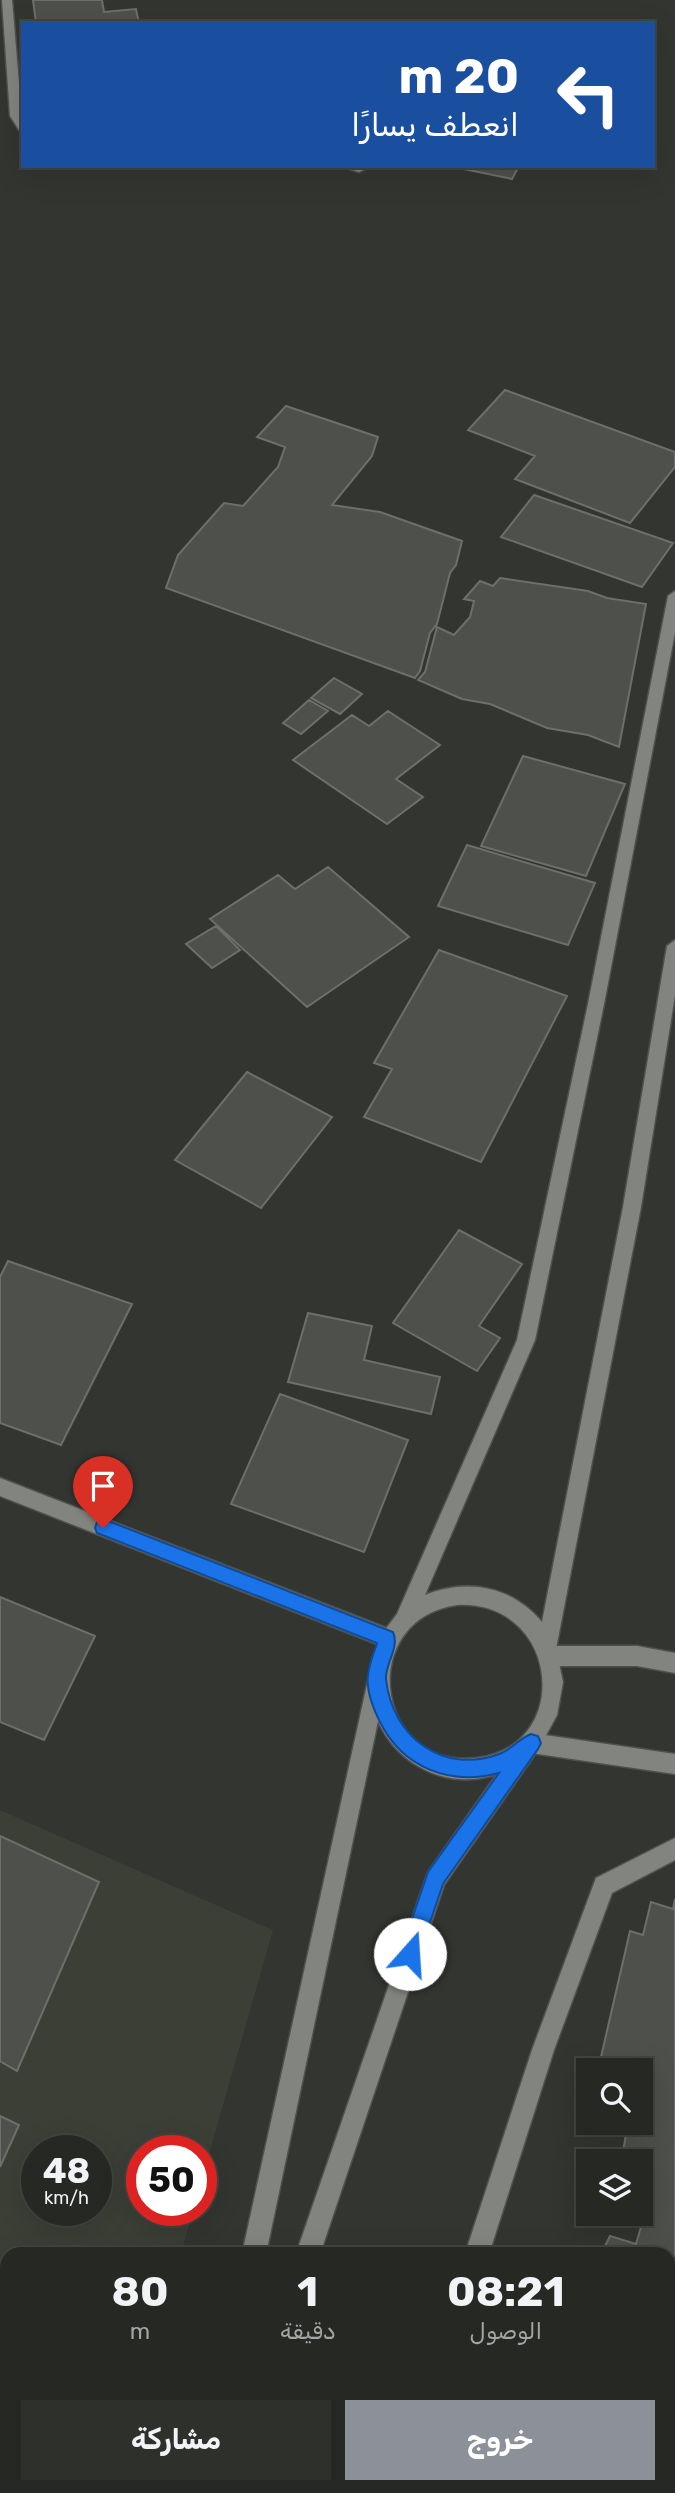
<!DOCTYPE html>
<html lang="ar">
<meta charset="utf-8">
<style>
:root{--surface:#262824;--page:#2e302c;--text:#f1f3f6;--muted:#a4a6a6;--line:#424441;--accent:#8c9099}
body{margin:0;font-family:Rubik,Vazirmatn,sans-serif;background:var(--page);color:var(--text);direction:rtl;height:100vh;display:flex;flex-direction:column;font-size:26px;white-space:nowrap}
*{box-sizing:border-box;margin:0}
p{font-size:23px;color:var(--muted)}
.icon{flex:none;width:38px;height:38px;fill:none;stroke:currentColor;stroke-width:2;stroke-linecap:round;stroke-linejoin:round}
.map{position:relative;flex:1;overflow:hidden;direction:ltr}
.side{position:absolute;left:0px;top:2247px;width:676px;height:247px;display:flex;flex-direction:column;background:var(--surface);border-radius:21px 21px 0 0;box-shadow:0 7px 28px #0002,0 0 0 2px var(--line);direction:rtl}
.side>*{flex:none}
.guide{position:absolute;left:21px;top:21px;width:634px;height:147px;border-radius:0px;box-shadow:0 7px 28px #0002,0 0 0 2px var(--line);direction:rtl;background:#1a4fa0;color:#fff;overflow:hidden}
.buttons{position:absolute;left:576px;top:2058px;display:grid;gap:14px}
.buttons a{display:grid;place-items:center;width:77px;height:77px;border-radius:0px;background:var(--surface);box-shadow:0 7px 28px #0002,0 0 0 2px var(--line);font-size:35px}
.speed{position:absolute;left:21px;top:2135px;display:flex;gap:14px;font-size:35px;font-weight:700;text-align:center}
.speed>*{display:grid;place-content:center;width:91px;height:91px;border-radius:50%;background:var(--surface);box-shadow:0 7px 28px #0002,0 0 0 2px var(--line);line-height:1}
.speed small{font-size:18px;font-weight:400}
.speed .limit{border:10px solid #d22;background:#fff;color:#111}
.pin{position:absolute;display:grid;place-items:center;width:60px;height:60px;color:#fff;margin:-72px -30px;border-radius:50% 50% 50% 0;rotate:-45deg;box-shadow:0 0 7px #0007}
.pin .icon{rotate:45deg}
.me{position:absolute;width:77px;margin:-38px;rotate:19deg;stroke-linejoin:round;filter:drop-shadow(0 0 5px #0008)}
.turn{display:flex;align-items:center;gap:24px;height:147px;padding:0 21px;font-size:32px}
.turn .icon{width:91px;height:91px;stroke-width:2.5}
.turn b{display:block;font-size:49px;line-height:60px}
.eta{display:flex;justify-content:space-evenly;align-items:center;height:119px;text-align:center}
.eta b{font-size:42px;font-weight:700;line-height:49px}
.action{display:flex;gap:14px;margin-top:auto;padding:14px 21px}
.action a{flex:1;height:80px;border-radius:0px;background:var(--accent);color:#fff;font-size:28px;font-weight:700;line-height:80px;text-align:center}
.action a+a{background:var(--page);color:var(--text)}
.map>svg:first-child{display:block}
.built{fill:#3b3f35;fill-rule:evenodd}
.building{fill:#4e514b;stroke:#6d6f6a;stroke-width:2}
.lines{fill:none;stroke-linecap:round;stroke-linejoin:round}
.minor-casing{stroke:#4f514e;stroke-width:3}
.secondary-casing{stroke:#4f514e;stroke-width:3}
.minor{fill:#82857f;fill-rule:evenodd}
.secondary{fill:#82857f;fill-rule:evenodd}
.route{fill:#1a73e8;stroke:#114b97;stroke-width:2}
</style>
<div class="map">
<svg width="675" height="2493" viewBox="0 0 675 2493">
<rect width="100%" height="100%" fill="#323530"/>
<!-- built -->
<path class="built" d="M 0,1810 L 273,1930 L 201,2182 L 201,2151 L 142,2151 L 142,2210 L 193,2210 L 181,2254 L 7,2254 L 7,2487 L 115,2487 L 113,2493 L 0,2493 ZM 37,2151 L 96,2151 L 96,2210 L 37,2210 Z"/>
<!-- building -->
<path class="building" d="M 33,0 L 102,0 L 104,12 L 136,9 L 139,23 L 36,23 Z
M 449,166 L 519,166 L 512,179 Z
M 505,390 L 675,452 L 675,467 L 630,523 L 515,479 L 535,456 L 468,430 Z
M 286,406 L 378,437 L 372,456 L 332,505 L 380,512 L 462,541 L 456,565 L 450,573 L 437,624 L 430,633 L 420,671 L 415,678 L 166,588 L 178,555 L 224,503 L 243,506 L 278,467 L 285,447 L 257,437 Z
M 534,495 L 673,543 L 642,587 L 501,537 Z
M 500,578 L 588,591 L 607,598 L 646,604 L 619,747 L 588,735 L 547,728 L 490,704 L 462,699 L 418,680 L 425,672 L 437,627 L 454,635 L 470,617 L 474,601 L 464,599 L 480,581 L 493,586 Z
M 334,678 L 362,694 L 340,714 L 311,698 Z
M 309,700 L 328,711 L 301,734 L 283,723 Z
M 388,711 L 440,745 L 396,779 L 423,797 L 387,824 L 293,760 L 352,715 L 369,726 Z
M 523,756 L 625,784 L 586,876 L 481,846 Z
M 467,845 L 595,883 L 568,945 L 438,906 Z
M 328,867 L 409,937 L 307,1007 L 210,919 L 278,875 L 295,889 Z
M 216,926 L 240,950 L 212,968 L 186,944 Z
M 439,950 L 567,996 L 481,1162 L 364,1117 L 392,1069 L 374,1063 Z
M 247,1072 L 332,1117 L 261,1208 L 175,1160 Z
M 459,1230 L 522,1264 L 479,1326 L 500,1338 L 477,1371 L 393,1323 Z
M 8,1261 L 132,1304 L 61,1445 L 0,1423 L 0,1277 Z
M 308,1313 L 372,1326 L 364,1360 L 440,1377 L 431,1414 L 288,1382 Z
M 280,1394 L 408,1440 L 364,1552 L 231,1504 Z
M 0,1597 L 95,1636 L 44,1740 L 0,1722 Z
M 0,1836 L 99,1882 L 17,2071 L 0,2061 Z
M 675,1899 L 675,2493 L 519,2493 L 520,2487 L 668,2487 L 668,2254 L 601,2254 L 610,2236 L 636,2244 L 647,2206 L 653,2171 L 640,2165 L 640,2161 L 622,2157 L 628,2123 L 640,2123 L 640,2070 L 598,2070 L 630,1931 L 643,1935 L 651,1902 L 673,1909 Z
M 0,2116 L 19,2125 L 0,2167 Z"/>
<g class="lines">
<defs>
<path id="minor" d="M 2,0 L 12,0 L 23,131 L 19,130 L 10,116 Z
M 340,166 L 361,166 L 365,169 L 359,172 Z
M 0,1478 L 394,1631 L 397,1638 L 394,1645 L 387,1648 L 0,1496 Z
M 549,1646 L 637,1646 L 675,1653 L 675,1673 L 637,1666 L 549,1666 L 542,1663 L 539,1656 L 542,1649 Z
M 531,1733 L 675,1754 L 675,1774 L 531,1753 L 524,1750 L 521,1743 L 524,1736 Z
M 675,1838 L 675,1860 L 612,1893 L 554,2050 L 489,2254 L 465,2254 L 532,2050 L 596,1878 Z
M 392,2487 L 416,2487 L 415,2493 L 391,2493 Z"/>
<path id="secondary" d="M 675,591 L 675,632 L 604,1004 L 535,1340 L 425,1595 C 467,1578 512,1586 542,1622 L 623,1207 L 667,946 L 675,940 L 675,995 L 641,1207 L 556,1649 L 563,1682 L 557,1715 L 538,1750 L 444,1885 L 320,2254 L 296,2254 L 428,1872 L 497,1774 C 449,1791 398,1766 378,1721 L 266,2254 L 242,2254 L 373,1657 L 382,1634 L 397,1614 L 517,1340 L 588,1004 L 668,596 ZM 457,1605 C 560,1600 574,1746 477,1758 C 375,1771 355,1620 457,1605 Z
M 203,2487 L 228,2487 L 226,2493 L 201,2493 Z"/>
</defs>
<!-- minor casing -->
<use href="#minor" class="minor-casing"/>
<!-- secondary casing -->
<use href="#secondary" class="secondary-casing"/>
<!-- minor -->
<use href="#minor" class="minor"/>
<!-- secondary -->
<use href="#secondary" class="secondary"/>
</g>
<!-- route -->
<path class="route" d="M 103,1519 L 393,1632 C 400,1647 385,1664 386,1679 C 392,1737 443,1775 499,1754 C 511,1750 520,1738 531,1734 L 538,1736 L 541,1743 L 538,1749 L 443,1884 L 417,1961 L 410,1964 L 403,1961 L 400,1954 L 428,1872 L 499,1773 C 450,1786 403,1768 380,1722 C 373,1708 366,1690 368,1675 C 369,1664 374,1653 377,1643 L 97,1533 L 95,1528 L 97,1522 Z"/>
</svg>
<div class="buttons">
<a><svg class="icon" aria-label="search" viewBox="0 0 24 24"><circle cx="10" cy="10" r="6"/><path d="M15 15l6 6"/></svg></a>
<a><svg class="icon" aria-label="layers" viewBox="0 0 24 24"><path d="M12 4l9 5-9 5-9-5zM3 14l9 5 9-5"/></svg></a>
</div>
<div class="speed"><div>48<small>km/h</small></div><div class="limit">50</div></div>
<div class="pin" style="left:103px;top:1528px;background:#d93025"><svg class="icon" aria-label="arrive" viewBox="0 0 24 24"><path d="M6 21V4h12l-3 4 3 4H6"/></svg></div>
<svg class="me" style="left:410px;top:1954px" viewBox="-20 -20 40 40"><circle r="19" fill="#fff"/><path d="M0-13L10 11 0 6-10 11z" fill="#1a73e8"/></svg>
<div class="guide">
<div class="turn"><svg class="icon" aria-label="left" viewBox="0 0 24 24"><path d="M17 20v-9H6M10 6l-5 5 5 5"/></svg><div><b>20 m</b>انعطف يسارًا</div></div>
</div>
<section class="side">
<div class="eta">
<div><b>08:21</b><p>الوصول</p></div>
<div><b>1</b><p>دقيقة</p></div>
<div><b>80</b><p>m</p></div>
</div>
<div class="action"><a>خروج</a><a>مشاركة</a></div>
</section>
</div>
